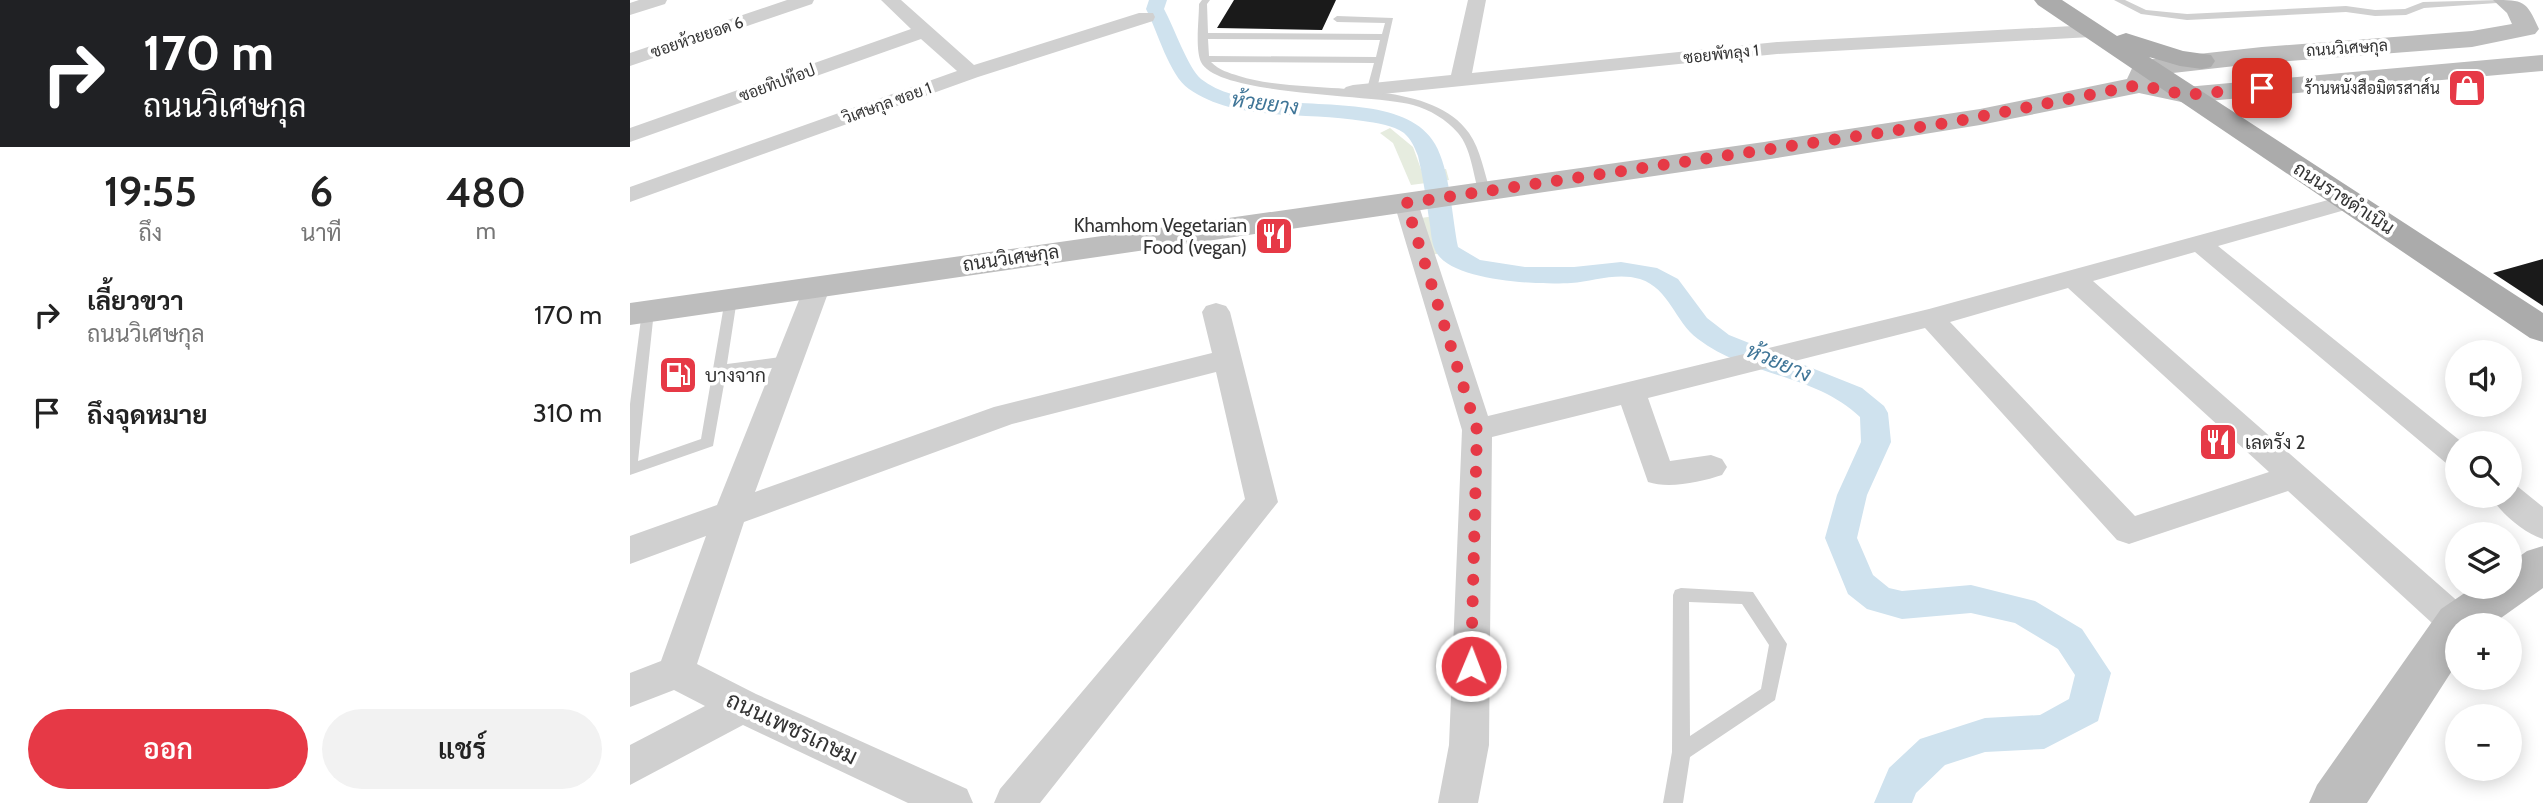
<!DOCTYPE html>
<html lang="th">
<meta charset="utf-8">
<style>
:root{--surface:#fff;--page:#f2f2f2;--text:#222;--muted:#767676;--accent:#e63946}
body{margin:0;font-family:Cabin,Sarabun,sans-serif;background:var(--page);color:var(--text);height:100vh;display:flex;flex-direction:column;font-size:26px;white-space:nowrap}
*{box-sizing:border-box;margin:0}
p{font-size:23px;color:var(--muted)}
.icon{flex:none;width:38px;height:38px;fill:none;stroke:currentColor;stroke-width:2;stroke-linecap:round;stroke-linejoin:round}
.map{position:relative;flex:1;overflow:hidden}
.panel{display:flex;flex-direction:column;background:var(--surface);width:630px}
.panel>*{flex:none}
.banner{background:#202124;color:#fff;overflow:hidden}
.fabs{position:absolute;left:1815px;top:340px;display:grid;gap:14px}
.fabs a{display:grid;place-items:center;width:77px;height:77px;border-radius:50%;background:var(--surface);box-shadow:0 4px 18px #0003;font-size:35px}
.pin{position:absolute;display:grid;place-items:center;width:60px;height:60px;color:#fff;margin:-30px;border-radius:14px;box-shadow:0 4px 10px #0006}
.me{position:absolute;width:77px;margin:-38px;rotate:1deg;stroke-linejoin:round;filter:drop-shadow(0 0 5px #0008)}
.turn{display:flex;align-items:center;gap:24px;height:147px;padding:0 28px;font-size:32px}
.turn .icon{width:91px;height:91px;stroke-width:2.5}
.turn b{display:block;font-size:49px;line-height:60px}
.eta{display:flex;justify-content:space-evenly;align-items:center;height:119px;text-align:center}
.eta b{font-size:42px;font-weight:600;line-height:49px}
.action{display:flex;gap:14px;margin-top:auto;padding:14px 28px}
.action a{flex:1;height:80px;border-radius:42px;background:var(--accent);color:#fff;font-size:28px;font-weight:600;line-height:80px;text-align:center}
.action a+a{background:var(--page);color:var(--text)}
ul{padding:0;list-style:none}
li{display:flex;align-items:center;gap:21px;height:98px;padding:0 28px}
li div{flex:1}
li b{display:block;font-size:26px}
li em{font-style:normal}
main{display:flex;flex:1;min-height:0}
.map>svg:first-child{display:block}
.green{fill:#e6ecdf}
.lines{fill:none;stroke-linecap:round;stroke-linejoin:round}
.canal{fill:#cfe2ee;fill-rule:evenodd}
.building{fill:#1a1a1a}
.lane{fill:#d0d0d0;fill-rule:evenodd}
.street{fill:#d0d0d0;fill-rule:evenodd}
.secondary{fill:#bdbdbd;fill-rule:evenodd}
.primary{fill:#ababab;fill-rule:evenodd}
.route{stroke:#e63946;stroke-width:12;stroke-dasharray:0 21.6}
.labels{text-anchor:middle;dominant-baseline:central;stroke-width:7;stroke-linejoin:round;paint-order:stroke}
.far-street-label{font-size:16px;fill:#333;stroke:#fff}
.far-poi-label{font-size:16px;fill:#333;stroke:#fff;text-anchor:end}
.street-label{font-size:19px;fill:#333;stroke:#fff}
.poi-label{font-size:19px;fill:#333;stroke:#fff;text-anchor:start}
.water-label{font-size:21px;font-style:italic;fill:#3f7597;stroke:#fff}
.near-street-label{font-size:23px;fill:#333;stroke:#fff}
</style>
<main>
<section class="panel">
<div class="banner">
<div class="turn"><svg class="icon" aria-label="right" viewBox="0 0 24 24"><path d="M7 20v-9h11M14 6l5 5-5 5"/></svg><div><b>170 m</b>ถนนวิเศษกุล</div></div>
</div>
<div class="eta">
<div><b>19:55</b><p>ถึง</p></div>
<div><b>6</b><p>นาที</p></div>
<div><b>480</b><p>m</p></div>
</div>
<ul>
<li><svg class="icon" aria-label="right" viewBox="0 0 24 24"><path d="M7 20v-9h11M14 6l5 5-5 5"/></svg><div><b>เลี้ยวขวา</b><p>ถนนวิเศษกุล</p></div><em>170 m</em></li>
<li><svg class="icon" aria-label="arrive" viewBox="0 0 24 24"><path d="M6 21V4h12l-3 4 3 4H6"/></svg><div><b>ถึงจุดหมาย</b></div><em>310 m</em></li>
</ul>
<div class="action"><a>ออก</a><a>แชร์</a></div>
</section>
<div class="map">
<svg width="1913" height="803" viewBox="0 0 1913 803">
<rect width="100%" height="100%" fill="#fff"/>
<!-- green -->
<path class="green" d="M 760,128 L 783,147 L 792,172 L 816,169 L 819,180 L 781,185 L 763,143 L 750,133 Z
M 819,214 L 821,220 L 806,223 L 814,253 L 800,255 L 791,218 Z"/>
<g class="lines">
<!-- canal -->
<path class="canal" d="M 519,0 L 537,0 L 534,9 C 544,27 558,68 571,79 C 627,124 768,80 805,144 C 820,170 822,217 828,247 L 850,260 L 895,267 L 944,267 L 991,262 L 1027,268 L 1048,279 L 1077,318 L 1099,335 L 1232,388 L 1254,406 L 1258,413 L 1261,442 L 1237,495 L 1227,538 L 1243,575 L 1259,588 L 1272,591 L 1341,585 L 1405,601 L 1452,629 L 1481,673 L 1468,721 L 1414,749 L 1355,752 L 1315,765 L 1286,793 L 1282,803 L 1244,803 L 1259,768 L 1290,739 L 1355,718 L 1410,715 L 1439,699 L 1445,675 L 1428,649 L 1385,623 L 1341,613 L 1272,619 L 1237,609 L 1218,594 L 1195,538 L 1207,495 L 1231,442 L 1230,417 C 1185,374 1116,376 1068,339 C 1044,321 1040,289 1010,279 C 988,272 963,281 941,283 C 911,285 819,282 805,250 C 801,241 801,229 799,219 C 796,198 793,177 788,156 C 785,148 781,139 774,133 C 763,125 746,123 733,121 C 678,111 608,123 559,89 C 539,75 528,32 516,9 Z"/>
</g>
<!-- building -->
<path class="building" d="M 604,0 L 706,0 L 692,30 L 587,28 Z
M 1913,259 L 1913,306 L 1863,273 Z"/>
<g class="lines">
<!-- lane -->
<path class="lane" d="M 572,0 L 580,0 L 577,4 L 578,33 L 752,34 L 755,23 L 707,22 L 703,19 L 707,16 L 763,18 L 747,89 L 742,92 L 737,89 L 744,63 L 581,62 C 589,70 599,73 609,76 C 672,97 798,74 839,133 C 851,150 854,173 861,193 L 855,196 L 849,193 C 843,174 841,148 828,133 C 816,119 800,110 783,105 C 744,94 587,96 571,62 C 565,48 569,21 569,4 ZM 578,39 L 750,40 L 746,57 L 579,56 Z
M 1484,0 L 1495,0 L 1516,10 L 1557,14 L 1716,6 L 1745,10 L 1775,9 L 1793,2 L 1871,0 L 1867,3 L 1794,8 L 1776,15 L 1745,16 L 1716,12 L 1557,20 L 1511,14 Z
M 101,295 L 107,299 L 97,364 L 158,356 L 165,361 L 158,366 L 96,373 L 83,446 L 0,475 L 0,404 L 12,311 L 18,307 L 24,311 L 8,461 L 71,439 L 95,299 Z
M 1051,588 L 1123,592 L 1157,644 L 1145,700 L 1060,757 L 1053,803 L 1033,803 L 1042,752 L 1043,595 L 1045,590 ZM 1059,602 L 1112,604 L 1139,645 L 1131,689 L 1060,736 Z"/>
<!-- street -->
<path class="street" d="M 9,0 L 37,0 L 35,4 L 0,15 L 0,3 Z
M 157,0 L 184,0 L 182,4 L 0,66 L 0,53 Z
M 251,0 L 271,0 L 344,65 L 509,13 L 523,13 L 525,17 L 523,21 L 348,77 L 0,202 L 0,187 L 327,71 L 291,39 L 0,142 L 0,128 L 281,29 Z
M 838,0 L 856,0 L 842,73 L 1147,42 L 1461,25 L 1471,31 L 1461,37 L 1147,54 L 723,97 L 716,95 L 712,91 L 716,87 L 723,85 L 821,75 Z
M 1720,194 L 1729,196 L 1732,201 L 1729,206 L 1588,246 L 1833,443 L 1827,443 L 1827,467 L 1816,463 L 1565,252 L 1463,281 L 1840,612 L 1845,623 L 1827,625 L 1827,638 L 1814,634 L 1658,491 L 1499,544 L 1487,540 L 1295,328 L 1018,398 L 1040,461 L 1081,455 L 1092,459 L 1097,467 L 1092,475 C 1071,482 1039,489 1018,482 L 991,405 L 862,437 L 859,745 L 848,803 L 808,803 L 819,745 L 832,430 L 764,203 L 767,198 L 776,196 L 785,198 L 788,203 L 858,416 L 1299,309 ZM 1438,288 L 1639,472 L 1505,516 L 1320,322 Z
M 188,277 L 197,279 L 201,285 L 125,492 L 364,407 L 582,353 L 572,312 L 576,306 L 586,303 L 596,306 L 600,312 L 648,502 L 410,803 L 364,803 L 370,789 L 615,499 L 586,372 L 382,424 L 114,522 L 67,664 L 126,694 L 337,789 L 343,803 L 278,803 L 113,725 L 0,785 L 0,745 L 75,706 L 44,690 L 0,707 L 0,673 L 31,661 L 76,536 L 0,564 L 0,536 L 87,505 L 175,285 L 179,279 Z
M 1880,484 L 1887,486 L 1913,507 L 1913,539 C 1894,533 1870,513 1860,495 L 1880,495 Z"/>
<!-- secondary -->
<path class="secondary" d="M 1863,0 C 1894,0 1896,0 1909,29 L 1905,34 L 1842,47 L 1632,63 L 1525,75 L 1524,80 L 1556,87 L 1913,55 L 1913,71 L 1556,103 L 1509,93 L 1350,125 L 1134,160 L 0,325 L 0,303 L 1134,142 L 1350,109 L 1497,79 L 1505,62 L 1514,60 L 1632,47 L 1842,31 L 1882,24 L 1877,13 Z
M 1913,546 L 1913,588 L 1861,625 L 1827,625 L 1827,663 L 1737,803 L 1679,803 L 1687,785 L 1811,609 L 1845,586 L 1880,586 L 1880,563 L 1897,551 Z"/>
<!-- primary -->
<path class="primary" d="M 1404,0 L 1432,0 L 1487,36 L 1496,33 L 1553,51 L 1581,55 L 1585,61 L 1581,67 L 1572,69 L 1550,66 L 1519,57 L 1913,313 L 1913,342 L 1900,338 L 1408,5 Z"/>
</g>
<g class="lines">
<!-- route -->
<path class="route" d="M 841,666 L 847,430 L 776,203 L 1323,122 L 1509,85 L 1556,95 L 1632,88"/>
</g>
<!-- icons -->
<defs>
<symbol id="shop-square" viewBox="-11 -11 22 22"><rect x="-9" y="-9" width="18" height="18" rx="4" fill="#e63946" stroke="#fff"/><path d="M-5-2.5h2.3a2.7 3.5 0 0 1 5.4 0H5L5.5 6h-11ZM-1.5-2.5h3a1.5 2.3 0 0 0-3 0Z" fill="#fff"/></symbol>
<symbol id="restaurant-square" viewBox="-11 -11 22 22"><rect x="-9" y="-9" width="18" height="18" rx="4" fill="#e63946" stroke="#fff"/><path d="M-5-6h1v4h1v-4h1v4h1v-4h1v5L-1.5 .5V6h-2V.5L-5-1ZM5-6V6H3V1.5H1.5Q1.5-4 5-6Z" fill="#fff"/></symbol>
<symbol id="fuel-square" viewBox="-11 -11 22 22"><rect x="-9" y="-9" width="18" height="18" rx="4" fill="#e63946" stroke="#fff"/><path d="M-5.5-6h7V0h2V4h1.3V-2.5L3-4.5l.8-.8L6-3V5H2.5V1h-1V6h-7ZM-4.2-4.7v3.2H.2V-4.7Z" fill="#fff"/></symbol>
</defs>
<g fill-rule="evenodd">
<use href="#shop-square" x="1815" y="66" width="44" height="44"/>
<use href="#restaurant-square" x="622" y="214" width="44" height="44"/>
<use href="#fuel-square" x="26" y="353" width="44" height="44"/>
<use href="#restaurant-square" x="1566" y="420" width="44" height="44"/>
</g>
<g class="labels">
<!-- far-street labels -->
<g class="far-street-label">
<text transform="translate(67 37) rotate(-19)">ซอยห้วยยอด 6</text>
<text transform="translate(1717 48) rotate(-4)">ถนนวิเศษกุล</text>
<text transform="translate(1091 54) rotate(-6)">ซอยพัทลุง 1</text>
<text transform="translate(147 83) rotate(-20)">ซอยทิปท๊อป</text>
<text transform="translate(257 103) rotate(-20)">วิเศษกุล ซอย 1</text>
</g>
<!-- far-poi labels -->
<g class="far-poi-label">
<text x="1810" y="88">ร้านหนังสือมิตรสาส์น</text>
</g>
<!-- street labels -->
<g class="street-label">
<text transform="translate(1714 198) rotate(33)">ถนนราชดำเนิน</text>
<text transform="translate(381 258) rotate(-8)">ถนนวิเศษกุล</text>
</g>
<!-- poi labels -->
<g class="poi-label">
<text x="617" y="225" text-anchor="end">Khamhom Vegetarian<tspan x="617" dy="22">Food (vegan)</tspan></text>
<text x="75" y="375">บางจาก</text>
<text x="1615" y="442">เลตรัง 2</text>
</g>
<!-- water labels -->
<g class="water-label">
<text transform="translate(635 103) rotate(7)">ห้วยยาง</text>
<text transform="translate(1149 362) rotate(23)">ห้วยยาง</text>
</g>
<!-- near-street labels -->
<g class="near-street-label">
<text transform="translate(162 728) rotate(25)">ถนนเพชรเกษม</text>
</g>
</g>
</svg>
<div class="fabs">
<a><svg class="icon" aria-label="sound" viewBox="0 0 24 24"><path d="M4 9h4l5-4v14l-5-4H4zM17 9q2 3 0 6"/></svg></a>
<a><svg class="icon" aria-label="search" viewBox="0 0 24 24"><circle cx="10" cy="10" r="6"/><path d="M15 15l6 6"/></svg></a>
<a><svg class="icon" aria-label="layers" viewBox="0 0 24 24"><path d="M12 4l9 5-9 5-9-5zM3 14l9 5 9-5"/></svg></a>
<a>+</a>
<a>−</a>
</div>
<div class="pin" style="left:1632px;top:88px;background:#d93025"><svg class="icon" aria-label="arrive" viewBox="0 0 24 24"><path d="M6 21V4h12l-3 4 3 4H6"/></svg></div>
<svg class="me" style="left:841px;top:666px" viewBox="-20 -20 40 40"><circle r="17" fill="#e63946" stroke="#fff" stroke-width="3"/><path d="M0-11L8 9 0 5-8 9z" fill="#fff"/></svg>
</div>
</main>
